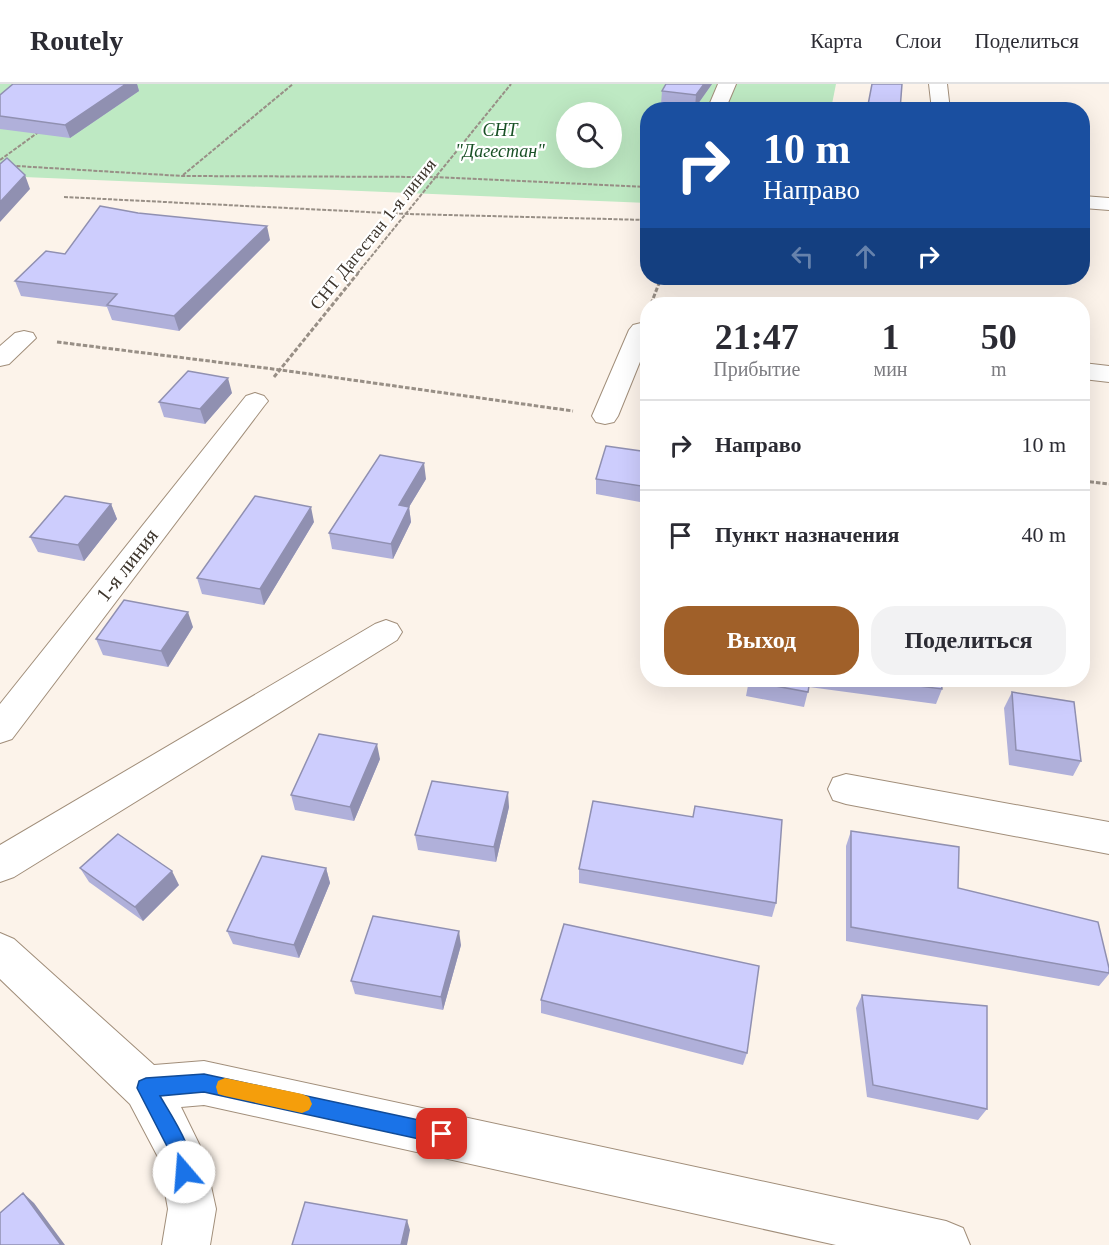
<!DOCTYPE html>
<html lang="ru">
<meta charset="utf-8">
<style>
:root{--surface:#fff;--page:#f2f2f3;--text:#2b2b33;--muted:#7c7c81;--line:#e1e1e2;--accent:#a06029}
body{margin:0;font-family:Georgia,serif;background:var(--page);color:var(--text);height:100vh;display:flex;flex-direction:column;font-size:22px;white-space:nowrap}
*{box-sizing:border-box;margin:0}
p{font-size:20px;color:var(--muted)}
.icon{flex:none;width:33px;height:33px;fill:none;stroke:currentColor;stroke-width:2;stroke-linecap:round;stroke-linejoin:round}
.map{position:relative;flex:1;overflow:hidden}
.side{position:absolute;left:640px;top:213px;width:450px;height:390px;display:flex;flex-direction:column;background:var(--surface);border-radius:24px;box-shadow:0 6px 24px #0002}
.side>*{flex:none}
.top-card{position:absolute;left:640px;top:18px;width:450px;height:183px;border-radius:24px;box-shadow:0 6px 24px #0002;background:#1a4fa0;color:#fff;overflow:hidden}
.fabs{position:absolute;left:556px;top:18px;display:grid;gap:12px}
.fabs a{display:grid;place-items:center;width:66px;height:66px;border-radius:50%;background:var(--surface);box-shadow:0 6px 24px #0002;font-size:30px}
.pin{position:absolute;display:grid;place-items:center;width:51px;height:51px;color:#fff;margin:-26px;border-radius:12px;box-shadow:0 3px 9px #0006}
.me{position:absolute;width:66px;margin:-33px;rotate:342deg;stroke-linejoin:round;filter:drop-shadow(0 0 4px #0008)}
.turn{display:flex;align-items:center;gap:21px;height:126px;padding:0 24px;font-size:27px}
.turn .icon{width:78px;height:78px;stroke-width:2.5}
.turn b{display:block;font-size:42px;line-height:51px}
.lanes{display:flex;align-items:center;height:57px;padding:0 24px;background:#0003;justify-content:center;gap:30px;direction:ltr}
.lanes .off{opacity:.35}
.eta{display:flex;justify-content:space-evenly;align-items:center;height:102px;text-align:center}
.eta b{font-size:36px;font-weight:700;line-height:42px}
.button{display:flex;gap:12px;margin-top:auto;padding:12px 24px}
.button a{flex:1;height:69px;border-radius:24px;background:var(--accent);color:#fff;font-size:24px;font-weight:700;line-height:69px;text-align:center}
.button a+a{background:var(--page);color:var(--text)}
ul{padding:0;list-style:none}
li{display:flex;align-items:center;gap:18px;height:90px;padding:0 24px;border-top:2px solid var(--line)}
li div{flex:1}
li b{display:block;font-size:22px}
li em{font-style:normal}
header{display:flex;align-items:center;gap:36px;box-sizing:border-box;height:84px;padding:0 30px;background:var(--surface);border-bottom:2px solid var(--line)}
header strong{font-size:28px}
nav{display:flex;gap:33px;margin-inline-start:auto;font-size:21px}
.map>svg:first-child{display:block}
.green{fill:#bee9c3;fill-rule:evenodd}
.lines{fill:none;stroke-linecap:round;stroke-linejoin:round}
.minor-casing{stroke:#a18e7a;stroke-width:2}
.path-far1{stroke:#988f86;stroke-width:2;stroke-dasharray:4 1.5;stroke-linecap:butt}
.path{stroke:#988f86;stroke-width:3;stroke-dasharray:4.5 2;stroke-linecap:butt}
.minor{fill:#fff;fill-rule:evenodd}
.wall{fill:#b0b0da}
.shaded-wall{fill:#9090b1}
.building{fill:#cdcdfd;stroke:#9090b1;stroke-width:1.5}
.route{fill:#1a73e8;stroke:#114b97;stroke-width:1.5}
.slow{fill:#f59e0b}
.labels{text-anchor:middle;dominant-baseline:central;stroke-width:4.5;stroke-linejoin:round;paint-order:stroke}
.far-park-label{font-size:18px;font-style:italic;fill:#195126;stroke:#fff}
.far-street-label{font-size:18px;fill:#3d352c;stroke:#fff}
.street-label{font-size:21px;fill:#3d352c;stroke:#fff}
</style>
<header>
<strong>Routely</strong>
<nav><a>Карта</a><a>Слои</a><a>Поделиться</a></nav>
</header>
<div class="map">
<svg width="1109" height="1161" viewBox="0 0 1109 1161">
<rect width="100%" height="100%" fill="#fcf3ea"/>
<!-- green -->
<path class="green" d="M 0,0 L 836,0 L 831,25 L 648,26 L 648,119 L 0,92 ZM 567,28 L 612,28 L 612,74 L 567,74 Z"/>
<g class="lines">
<defs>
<path id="minor" d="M 718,0 L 736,0 L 725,26 L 707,26 Z
M 929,0 L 947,0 L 950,26 L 932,26 Z
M 1083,112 L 1109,114 L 1109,126 L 1083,124 Z
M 641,239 L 648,240 L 648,258 L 618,332 L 614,338 L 605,340 L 596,338 L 592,332 L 629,246 L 633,241 Z
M 24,247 L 33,249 L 36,254 L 9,280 L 0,282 L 0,262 L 15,249 Z
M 1083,279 L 1109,282 L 1109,298 L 1083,295 Z
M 255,309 L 264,312 L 268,317 L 264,322 L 12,655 L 0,659 L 0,620 L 246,312 Z
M 386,536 L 397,540 L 402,548 L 397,556 L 14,793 L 0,798 L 0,761 L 375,540 Z
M 846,690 L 1109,738 L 1109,770 L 846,720 L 833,716 L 828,705 L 833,694 Z
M 0,849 L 14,855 L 154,981 L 204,977 L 946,1137 L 963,1144 L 970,1161 L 836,1161 L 204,1021 L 181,1023 L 204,1070 L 216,1125 L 210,1161 L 162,1161 L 168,1125 L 159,1075 L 130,1020 L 0,895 Z"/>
</defs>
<!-- minor casing -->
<use href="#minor" class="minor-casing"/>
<!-- path-far1 -->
<path class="path-far1" d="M 0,76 L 40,47
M 0,81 L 182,92 L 435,93 L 648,103
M 183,91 L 293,0
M 64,113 L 408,130 L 648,136
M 357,190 L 511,0"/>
<!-- path -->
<path class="path" d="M 651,220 L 661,194
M 57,258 L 281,286 L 573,327
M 274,293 L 358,189
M 1083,397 L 1109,400"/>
<!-- minor -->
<use href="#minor" class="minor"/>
</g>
<!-- wall -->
<path class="wall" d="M 13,0 L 137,0 L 139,7 L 70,54 L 0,45 L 0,11 Z
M 712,0 L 695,24 L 661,20 L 662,7 Z
M 270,156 L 179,247 L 112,236 L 107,223 L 21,212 L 15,197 L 65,170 Z
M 232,309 L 205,340 L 164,333 L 159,318 Z
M 648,382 L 648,394 L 640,418 L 596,410 L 596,395 Z
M 426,395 L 409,423 L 411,438 L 393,475 L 332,465 L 329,449 Z
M 111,420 L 117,435 L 84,477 L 38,468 L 30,453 Z
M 314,438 L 264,521 L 202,510 L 197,494 Z
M 193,543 L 168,583 L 103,571 L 96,555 Z
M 749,596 L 941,596 L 942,605 L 936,620 L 809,603 L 804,623 L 746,612 Z
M 1012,608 L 1081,677 L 1073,692 L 1009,681 L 1004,624 Z
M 380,675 L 354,737 L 295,726 L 291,711 Z
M 509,723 L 496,778 L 418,766 L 415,751 Z
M 851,747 L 1109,884 L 1109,890 L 1099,902 L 846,857 L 846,762 Z
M 80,784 L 179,801 L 143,837 L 89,798 Z
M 326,784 L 330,799 L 299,874 L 233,860 L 227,847 Z
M 579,785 L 776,819 L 772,833 L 579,799 Z
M 461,861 L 443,926 L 355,910 L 351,897 Z
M 862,911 L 987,1025 L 978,1036 L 867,1013 L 856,924 Z
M 541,916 L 747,969 L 743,981 L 541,929 Z"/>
<!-- shaded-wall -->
<path class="shaded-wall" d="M 126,0 L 137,0 L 139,7 L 70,54 L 65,41 Z
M 704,0 L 712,0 L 695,24 L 696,11 Z
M 25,91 L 30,105 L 0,138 L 0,118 Z
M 267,142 L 270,156 L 179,247 L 174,232 Z
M 228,294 L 232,309 L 205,340 L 200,325 Z
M 424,379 L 426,395 L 409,423 L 411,438 L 393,475 L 391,460 L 399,421 Z
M 648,382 L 648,394 L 640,418 L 641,402 Z
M 111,420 L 117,435 L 84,477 L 78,461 Z
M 311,423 L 314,438 L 264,521 L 260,505 Z
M 188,528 L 193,543 L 168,583 L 161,567 Z
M 377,660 L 380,675 L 354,737 L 350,723 Z
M 508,708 L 509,723 L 496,778 L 494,763 Z
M 326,784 L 330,799 L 299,874 L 294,861 Z
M 172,787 L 179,801 L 143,837 L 135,823 Z
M 459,847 L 461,861 L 443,926 L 441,913 Z
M 23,1109 L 34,1119 L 65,1161 L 61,1161 Z
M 407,1136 L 410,1146 L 407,1161 L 401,1161 Z"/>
<!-- building -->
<path class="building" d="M 13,0 L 126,0 L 65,41 L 0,32 L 0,11 Z
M 666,0 L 704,0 L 696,11 L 662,7 Z
M 872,0 L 902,0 L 900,26 L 867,26 Z
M 7,74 L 25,91 L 0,118 L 0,80 Z
M 100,122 L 138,129 L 267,142 L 174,232 L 107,221 L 117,210 L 15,197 L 46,167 L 65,170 Z
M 188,287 L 228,294 L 200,325 L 159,318 Z
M 606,362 L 648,368 L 648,382 L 641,402 L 596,395 Z
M 380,371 L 424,379 L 399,421 L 409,423 L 391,460 L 329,449 Z
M 65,412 L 111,420 L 78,461 L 30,453 Z
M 255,412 L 311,423 L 260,505 L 197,494 Z
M 124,516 L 188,528 L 161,567 L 96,555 Z
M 749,596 L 810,596 L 808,608 L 749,597 Z
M 871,596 L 941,596 L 942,605 Z
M 1012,608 L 1074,618 L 1081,677 L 1016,666 Z
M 319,650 L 377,660 L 350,723 L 291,711 Z
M 432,697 L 508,708 L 494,763 L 415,751 Z
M 593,717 L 693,733 L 695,722 L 782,736 L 776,819 L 579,785 Z
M 851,747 L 959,763 L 958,804 L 1098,838 L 1109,884 L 1109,889 L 851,843 Z
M 118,750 L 172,787 L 135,823 L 80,784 Z
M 262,772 L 326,784 L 294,861 L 227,847 Z
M 373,832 L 459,847 L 441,913 L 351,897 Z
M 564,840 L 759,882 L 747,969 L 541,916 Z
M 862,911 L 987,922 L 987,1025 L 873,1001 Z
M 23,1109 L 61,1161 L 0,1161 L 0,1129 Z
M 305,1118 L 407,1136 L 401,1161 L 292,1161 Z"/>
<!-- route -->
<path class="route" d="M 204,990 L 442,1041 L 448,1044 L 451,1050 L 448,1057 L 442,1060 L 204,1008 L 160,1012 C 171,1031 200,1073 191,1095 L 184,1098 L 178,1095 L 172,1072 L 137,1004 L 139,997 L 146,994 Z"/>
<!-- slow -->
<path class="slow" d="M 225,994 L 302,1010 L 309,1013 L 312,1020 L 309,1026 L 302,1029 L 225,1012 L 218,1010 L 216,1003 L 218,997 Z"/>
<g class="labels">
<!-- far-park labels -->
<g class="far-park-label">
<text x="500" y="46">СНТ<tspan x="500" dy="21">"Дагестан"</tspan></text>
</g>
<!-- far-street labels -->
<g class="far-street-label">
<text transform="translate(373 150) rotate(-51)">СНТ Дагестан 1-я линия</text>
</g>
<!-- street labels -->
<g class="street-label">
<text transform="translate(127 481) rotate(-52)">1-я линия</text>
</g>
</g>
</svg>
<div class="fabs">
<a><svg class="icon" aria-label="search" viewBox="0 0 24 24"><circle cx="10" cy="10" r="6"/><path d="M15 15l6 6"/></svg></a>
</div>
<div class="pin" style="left:442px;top:1050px;background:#d93025"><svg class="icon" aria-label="arrive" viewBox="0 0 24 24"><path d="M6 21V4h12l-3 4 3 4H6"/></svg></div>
<svg class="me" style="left:184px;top:1088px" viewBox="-20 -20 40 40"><circle r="19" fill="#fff"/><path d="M0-13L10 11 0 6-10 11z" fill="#1a73e8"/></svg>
<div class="top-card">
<div class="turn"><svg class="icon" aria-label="right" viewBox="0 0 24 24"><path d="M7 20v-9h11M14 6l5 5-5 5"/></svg><div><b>10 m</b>Направо</div></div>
<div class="lanes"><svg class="icon off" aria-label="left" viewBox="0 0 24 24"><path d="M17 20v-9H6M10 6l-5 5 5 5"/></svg><svg class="icon off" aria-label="ahead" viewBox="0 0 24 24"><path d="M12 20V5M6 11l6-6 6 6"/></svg><svg class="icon" aria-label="right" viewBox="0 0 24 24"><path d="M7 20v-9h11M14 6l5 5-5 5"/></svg></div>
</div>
<section class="side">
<div class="eta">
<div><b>21:47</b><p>Прибытие</p></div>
<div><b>1</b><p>мин</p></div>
<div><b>50</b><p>m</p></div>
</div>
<ul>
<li><svg class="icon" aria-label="right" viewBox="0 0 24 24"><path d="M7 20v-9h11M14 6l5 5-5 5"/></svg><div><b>Направо</b></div><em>10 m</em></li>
<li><svg class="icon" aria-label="arrive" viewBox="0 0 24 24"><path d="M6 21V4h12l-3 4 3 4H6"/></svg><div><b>Пункт назначения</b></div><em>40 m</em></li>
</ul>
<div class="button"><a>Выход</a><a>Поделиться</a></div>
</section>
</div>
